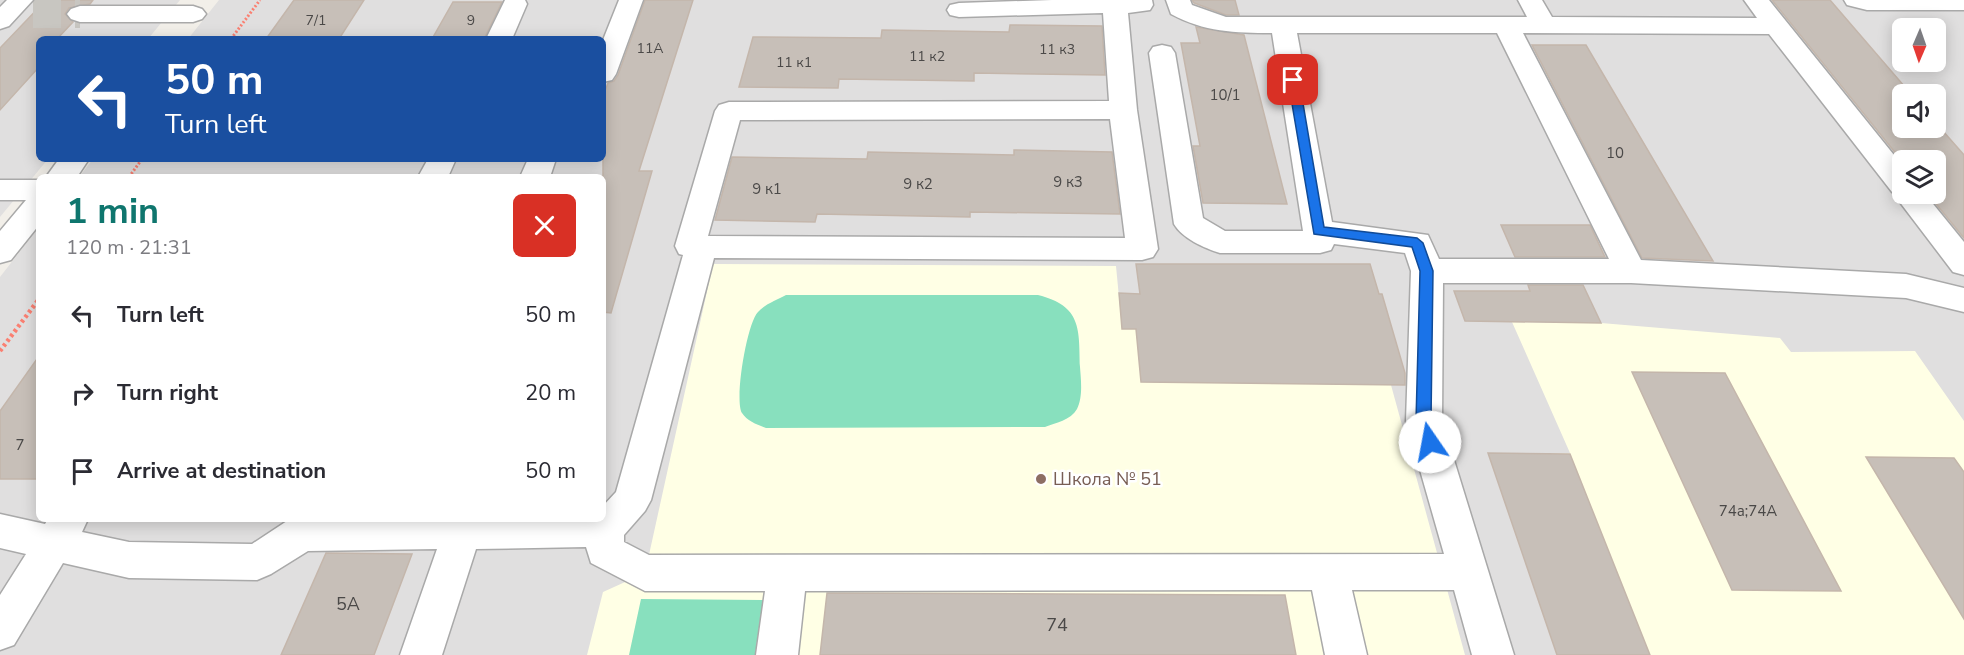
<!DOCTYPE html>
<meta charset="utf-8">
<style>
:root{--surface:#fff;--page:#f7f7f7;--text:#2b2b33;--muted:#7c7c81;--accent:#0f766e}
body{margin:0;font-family:"Nunito Sans",sans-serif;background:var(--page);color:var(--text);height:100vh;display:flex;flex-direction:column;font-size:22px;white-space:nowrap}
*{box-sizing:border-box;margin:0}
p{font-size:20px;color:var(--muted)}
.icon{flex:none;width:33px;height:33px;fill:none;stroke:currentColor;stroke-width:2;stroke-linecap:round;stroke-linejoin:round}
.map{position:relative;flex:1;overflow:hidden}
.details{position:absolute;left:36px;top:174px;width:570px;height:348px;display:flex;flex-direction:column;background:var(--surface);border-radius:9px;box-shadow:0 3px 15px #0003}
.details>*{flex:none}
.banner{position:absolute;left:36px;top:36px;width:570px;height:126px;border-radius:9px;box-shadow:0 3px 15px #0003;background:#1a4fa0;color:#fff;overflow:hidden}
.needle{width:39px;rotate:182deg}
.buttons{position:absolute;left:1892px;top:18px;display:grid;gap:12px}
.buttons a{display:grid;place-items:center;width:54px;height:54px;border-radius:9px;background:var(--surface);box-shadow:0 3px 15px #0003;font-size:30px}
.pin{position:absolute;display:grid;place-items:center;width:51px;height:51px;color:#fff;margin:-26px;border-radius:12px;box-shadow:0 3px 9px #0006}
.me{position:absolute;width:66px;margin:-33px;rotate:348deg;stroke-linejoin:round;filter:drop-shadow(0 0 4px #0008)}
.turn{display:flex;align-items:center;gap:21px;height:126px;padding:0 30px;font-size:27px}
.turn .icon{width:78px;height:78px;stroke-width:2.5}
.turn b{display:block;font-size:42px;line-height:51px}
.round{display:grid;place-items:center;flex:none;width:63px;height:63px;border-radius:9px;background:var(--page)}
.headline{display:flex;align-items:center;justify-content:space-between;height:102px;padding:0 30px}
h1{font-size:36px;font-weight:700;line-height:45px;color:var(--accent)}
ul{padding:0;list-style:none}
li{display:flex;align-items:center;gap:18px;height:78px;padding:0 30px}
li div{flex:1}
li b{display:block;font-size:22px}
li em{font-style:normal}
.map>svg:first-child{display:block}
.residential{fill:#e0dfdf;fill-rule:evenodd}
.education{fill:#ffffe5}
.pitch{fill:#88e0be}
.building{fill:#c7bfb8;stroke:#c4b6ab;stroke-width:1.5}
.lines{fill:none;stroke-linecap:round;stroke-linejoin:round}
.minor-tunnel{stroke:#c8c6c1;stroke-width:28;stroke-dasharray:28 14;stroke-linecap:butt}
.minor-casing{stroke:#a9a9a9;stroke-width:3}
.path-far1{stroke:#fa8072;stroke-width:3;stroke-dasharray:2 2;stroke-linecap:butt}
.path{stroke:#fa8072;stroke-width:4.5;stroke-dasharray:3 3;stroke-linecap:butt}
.minor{fill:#fff;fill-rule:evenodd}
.route{fill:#1a73e8;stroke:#114b97;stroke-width:1.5}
.education-dot{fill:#8d6e63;stroke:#fff;stroke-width:2}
.labels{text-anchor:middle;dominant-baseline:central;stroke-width:5;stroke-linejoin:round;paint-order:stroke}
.far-number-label{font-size:14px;fill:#4b4948}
.number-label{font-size:15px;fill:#4b4948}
.education-label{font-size:18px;fill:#785e54;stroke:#fff;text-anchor:start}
.near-number-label{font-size:18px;fill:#4b4948}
</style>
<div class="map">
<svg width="1964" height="655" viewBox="0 0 1964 655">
<rect width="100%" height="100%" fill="#f2efe9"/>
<!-- residential -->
<path class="residential" d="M 0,0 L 180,0 L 148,39 L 39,39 L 39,159 L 48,159 L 0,217 Z
M 219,0 L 1964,0 L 1964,655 L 0,655 L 0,277 L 39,227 L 39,519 L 603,519 L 603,177 L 79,177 L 93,159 L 603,159 L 603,39 L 188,39 ZM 1902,28 L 1935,28 L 1935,62 L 1902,62 ZM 1902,94 L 1935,94 L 1935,128 L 1902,128 ZM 1902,160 L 1935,160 L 1935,194 L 1902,194 Z"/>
<!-- education -->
<path class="education" d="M 713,264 L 1116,266 L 1122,329 L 1136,329 L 1141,382 L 1391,385 L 1465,655 L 587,655 L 603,592 L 645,573 Z
M 1512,322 L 1601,323 L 1780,338 L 1791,352 L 1915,351 L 1964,421 L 1964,655 L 1557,655 L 1488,453 L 1570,453 Z"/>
<!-- pitch -->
<path class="pitch" d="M 786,295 L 1038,295 C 1082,306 1079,329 1080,367 C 1081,380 1083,397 1077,409 C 1071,420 1055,423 1045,427 L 766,428 C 758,425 747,421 742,413 C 734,400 747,323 758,312 C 765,304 777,300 786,295 Z
M 641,599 L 763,600 L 755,655 L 629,655 Z"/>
<!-- building -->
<path class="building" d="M 46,0 L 93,0 L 90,4 L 69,8 L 65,14 L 73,22 L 57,39 L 39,39 L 39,67 L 0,110 L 0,48 Z
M 294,0 L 364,0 L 339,39 L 266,39 Z
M 645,0 L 693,0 L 639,171 L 652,171 L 611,313 L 603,312 L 603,96 L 608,83 L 614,81 L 618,75 Z
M 1192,0 L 1235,0 L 1239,15 L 1226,15 L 1194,3 Z
M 1772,0 L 1830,0 L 1911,94 L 1902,94 L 1902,128 L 1935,128 L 1935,122 L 1964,155 L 1964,238 L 1928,194 L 1935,194 L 1935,160 L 1902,161 Z
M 453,2 L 502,2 L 484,39 L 432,39 Z
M 1010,25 L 1102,26 L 1105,75 L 974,73 L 974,81 L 839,79 L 838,88 L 739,87 L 753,37 L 881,38 L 882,30 L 1009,32 Z
M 1196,27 L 1244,35 L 1287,204 L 1203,203 L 1193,146 L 1200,146 L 1181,43 L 1200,43 Z
M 1532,45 L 1586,45 L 1713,261 L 1642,258 Z
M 1014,150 L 1112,152 L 1120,214 L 970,212 L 970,217 L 817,214 L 815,222 L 715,220 L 732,157 L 867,159 L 868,152 L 1014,155 Z
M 1501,225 L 1590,225 L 1605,257 L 1515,257 Z
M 1136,264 L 1370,264 L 1379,294 L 1382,294 L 1405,373 L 1405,385 L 1141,382 L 1136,329 L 1122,329 L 1119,293 L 1140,294 Z
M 1528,285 L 1583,285 L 1601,323 L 1465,321 L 1454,291 L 1530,291 Z
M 39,356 L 39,479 L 0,479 L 0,411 Z
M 1632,372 L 1725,373 L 1841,591 L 1732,590 Z
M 1488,453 L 1570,454 L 1650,655 L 1557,655 Z
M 1866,457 L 1954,458 L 1964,472 L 1964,619 Z
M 326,553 L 412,554 L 374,655 L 281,655 Z
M 827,593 L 1285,595 L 1296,655 L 820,655 Z"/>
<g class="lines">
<!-- minor-tunnel -->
<path class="minor-tunnel" d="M 33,14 L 80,14"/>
<defs>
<path id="minor" d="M 7,0 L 33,0 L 9,26 L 0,29 L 0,7 Z
M 505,0 L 525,0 L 527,4 L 512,39 L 486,39 Z
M 619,0 L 643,0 L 616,74 L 612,80 L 603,82 L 603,40 Z
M 1052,0 L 1152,0 L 1153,5 L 1150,10 L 1128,13 L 1137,110 L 1158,249 L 1153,257 L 1142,260 L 714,258 L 651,500 L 645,511 L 624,535 L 624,542 L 649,555 L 1444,554 L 1406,421 L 1411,271 L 1405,253 L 1334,244 L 1331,250 L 1320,253 L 1220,253 C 1204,248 1182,238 1174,224 L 1149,53 L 1153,47 L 1162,45 L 1171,47 L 1175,53 L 1203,218 L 1225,231 L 1303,231 L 1272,33 C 1235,33 1204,32 1171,14 L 1166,0 L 1190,0 L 1192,5 L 1226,17 L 1527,17 L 1518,0 L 1542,0 L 1552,17 L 1757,18 L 1744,0 L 1769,0 L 1902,165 L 1902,194 L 1925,194 L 1964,242 L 1964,275 L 1953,272 L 1899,201 L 1895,193 L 1892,192 L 1769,34 L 1523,33 L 1641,260 L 1906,274 L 1964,288 L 1964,312 L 1906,298 L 1631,283 L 1443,283 L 1442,421 L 1514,655 L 1472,655 L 1454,590 L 1352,590 L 1367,655 L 1325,655 L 1312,590 L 805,591 L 798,655 L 756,655 L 765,591 L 645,591 L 591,563 L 586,547 L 476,549 L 442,655 L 400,655 L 437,549 L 308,551 L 271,574 L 257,580 L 129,578 L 63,563 L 14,645 L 0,650 L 0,595 L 26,554 L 0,548 L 0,514 L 45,524 L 48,519 L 88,519 L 82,532 L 129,542 L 252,544 L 290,519 L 603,519 L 603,506 L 616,492 L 683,255 L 679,254 L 675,246 L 715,111 L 719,105 L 729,102 L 1109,101 L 1103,13 L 959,17 L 950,15 L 947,10 L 950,5 L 959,3 ZM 1297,33 L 1497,33 L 1609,259 L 1439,259 L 1428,235 L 1332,222 ZM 1110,119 L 1125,238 L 708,236 L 740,120 Z
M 1844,0 L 1964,0 L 1964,10 L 1867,10 L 1847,5 Z
M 80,6 L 193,6 L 202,9 L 206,14 L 202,19 L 193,22 L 80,22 L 71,19 L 67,14 L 71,9 Z
M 59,159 L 89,159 L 77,177 L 46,177 Z
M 428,159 L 456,159 L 448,177 L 418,177 Z
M 528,159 L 556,159 L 550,177 L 520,177 Z
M 0,180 L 39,180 L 39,225 L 11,260 L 0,263 L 0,231 L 26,200 L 0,200 Z"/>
</defs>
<!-- minor casing -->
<use href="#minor" class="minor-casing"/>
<!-- path-far1 -->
<path class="path-far1" d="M 231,39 L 260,0
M 129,177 L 142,159"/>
<!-- path -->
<path class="path" d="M 0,351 L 39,299"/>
<!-- minor -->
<use href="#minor" class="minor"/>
</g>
<!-- route -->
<path class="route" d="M 1293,76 L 1299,80 L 1324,227 L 1417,238 L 1423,243 L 1433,271 L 1431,421 L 1437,442 L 1435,447 L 1430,449 L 1425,447 L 1416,421 L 1420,271 L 1412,247 L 1314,234 L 1288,80 Z"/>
<!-- markers -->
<circle class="education-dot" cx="1041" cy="479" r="6"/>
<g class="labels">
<!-- far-number labels -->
<g class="far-number-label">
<text x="316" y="20">7/1</text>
<text x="471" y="20">9</text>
<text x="650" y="48">11А</text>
<text x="1057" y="49">11 к3</text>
<text x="927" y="56">11 к2</text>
<text x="794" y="62">11 к1</text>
</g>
<!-- number labels -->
<g class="number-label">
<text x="1225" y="95">10/1</text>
<text x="1615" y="153">10</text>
<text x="1068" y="182">9 к3</text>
<text x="918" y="184">9 к2</text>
<text x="767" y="189">9 к1</text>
<text x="20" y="445">7</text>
<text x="1748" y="511">74а;74А</text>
</g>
<!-- education labels -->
<g class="education-label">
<text x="1053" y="479">Школа № 51</text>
</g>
<!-- near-number labels -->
<g class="near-number-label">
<text x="348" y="604">5А</text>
<text x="1057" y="625">74</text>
</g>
</g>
</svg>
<div class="buttons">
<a><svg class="needle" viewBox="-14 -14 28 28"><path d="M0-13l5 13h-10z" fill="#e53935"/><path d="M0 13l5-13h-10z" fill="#7c7c81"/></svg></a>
<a><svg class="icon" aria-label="sound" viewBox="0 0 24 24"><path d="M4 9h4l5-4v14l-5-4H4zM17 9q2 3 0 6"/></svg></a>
<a><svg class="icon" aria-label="layers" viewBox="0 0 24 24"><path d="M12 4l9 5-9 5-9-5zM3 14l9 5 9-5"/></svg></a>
</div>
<div class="pin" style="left:1293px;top:80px;background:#d93025"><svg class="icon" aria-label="arrive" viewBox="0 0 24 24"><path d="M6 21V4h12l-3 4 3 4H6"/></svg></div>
<svg class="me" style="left:1430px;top:442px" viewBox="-20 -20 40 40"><circle r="19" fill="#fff"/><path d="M0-13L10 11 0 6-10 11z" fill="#1a73e8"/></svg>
<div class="banner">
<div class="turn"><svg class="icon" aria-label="left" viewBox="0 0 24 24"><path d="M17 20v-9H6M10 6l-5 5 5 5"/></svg><div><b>50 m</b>Turn left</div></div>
</div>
<section class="details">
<div class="headline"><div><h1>1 min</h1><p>120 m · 21:31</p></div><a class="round" style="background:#d93025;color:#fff"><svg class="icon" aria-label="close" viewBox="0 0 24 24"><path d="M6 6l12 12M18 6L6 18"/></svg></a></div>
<ul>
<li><svg class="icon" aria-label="left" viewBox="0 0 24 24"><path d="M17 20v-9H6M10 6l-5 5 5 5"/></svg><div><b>Turn left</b></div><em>50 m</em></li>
<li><svg class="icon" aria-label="right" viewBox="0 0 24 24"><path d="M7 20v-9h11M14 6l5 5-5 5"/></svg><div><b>Turn right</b></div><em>20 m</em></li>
<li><svg class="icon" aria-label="arrive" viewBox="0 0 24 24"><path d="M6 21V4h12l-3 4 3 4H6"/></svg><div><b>Arrive at destination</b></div><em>50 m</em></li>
</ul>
</section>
</div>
